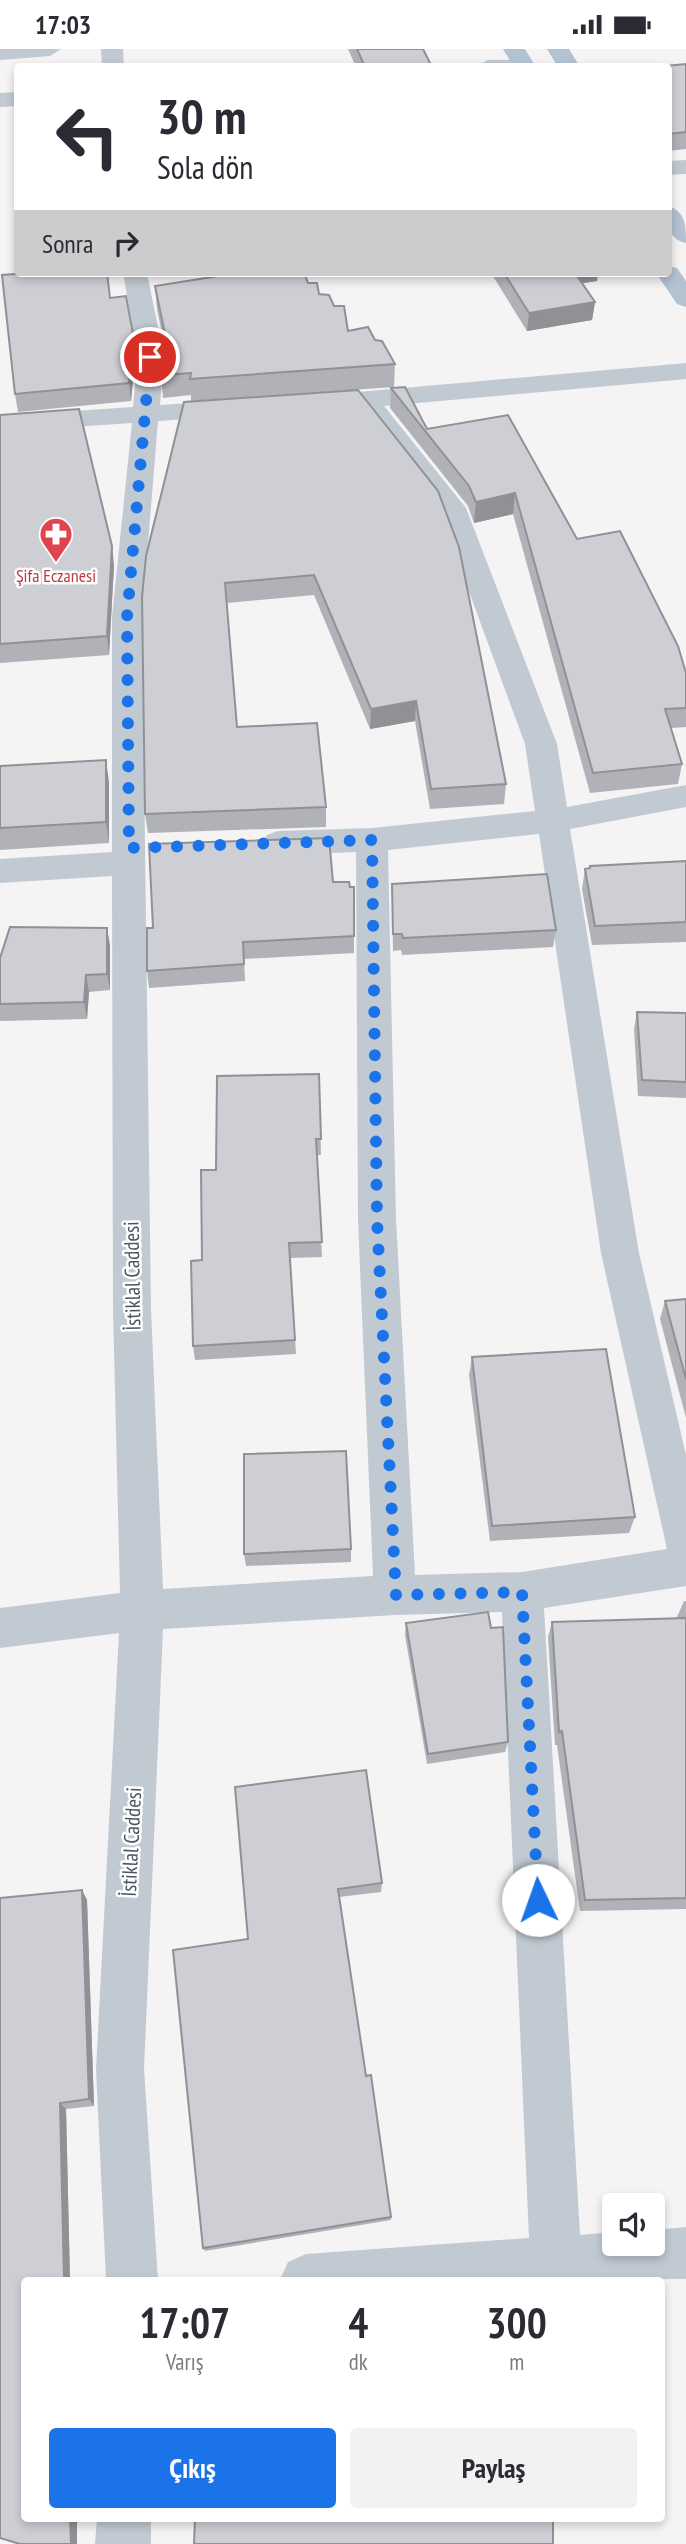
<!DOCTYPE html>
<html lang="tr">
<meta charset="utf-8">
<style>
:root{--surface:#fff;--page:#f2f2f3;--text:#2b2b33;--muted:#7c7c81;--accent:#1a73e8}
body{margin:0;font-family:"PT Sans Narrow",sans-serif;background:var(--page);color:var(--text);height:100vh;display:flex;flex-direction:column;font-size:26px;white-space:nowrap}
*{box-sizing:border-box;margin:0}
p{font-size:23px;color:var(--muted)}
.icon{flex:none;width:38px;height:38px;fill:none;stroke:currentColor;stroke-width:2;stroke-linecap:round;stroke-linejoin:round}
.map{position:relative;flex:1;overflow:hidden}
.details{position:absolute;left:21px;top:2228px;width:644px;height:245px;display:flex;flex-direction:column;background:var(--surface);border-radius:7px;box-shadow:0 4px 10px #0003}
.details>*{flex:none}
.top-card{position:absolute;left:14px;top:14px;width:658px;height:214px;border-radius:7px;box-shadow:0 4px 10px #0003;background:#fff;color:var(--text);overflow:hidden}
.buttons{position:absolute;left:602px;top:2144px;display:grid;gap:14px}
.buttons a{display:grid;place-items:center;width:63px;height:63px;border-radius:7px;background:var(--surface);box-shadow:0 4px 10px #0003;font-size:35px}
.pin{position:absolute;display:grid;place-items:center;width:60px;height:60px;color:#fff;margin:-30px;border:4px solid #fff;border-radius:50%;box-shadow:0 2px 7px #0007}
.me{position:absolute;width:77px;margin:-38px;rotate:357deg;stroke-linejoin:round;filter:drop-shadow(0 0 5px #0008)}
.turn{display:flex;align-items:center;gap:24px;height:147px;padding:0 28px;font-size:32px}
.turn .icon{width:91px;height:91px;stroke-width:2.5}
.turn b{display:block;font-size:49px;line-height:60px}
.then{display:flex;align-items:center;height:66px;padding:0 28px;background:#0003;gap:14px;font-size:26px}
.eta{display:flex;justify-content:space-evenly;align-items:center;height:119px;text-align:center}
.eta b{font-size:42px;font-weight:800;line-height:49px}
.cta{display:flex;gap:14px;margin-top:auto;padding:14px 28px}
.cta a{flex:1;height:80px;border-radius:7px;background:var(--accent);color:#fff;font-size:28px;font-weight:800;line-height:80px;text-align:center}
.cta a+a{background:var(--page);color:var(--text)}
.status{display:flex;justify-content:space-between;align-items:center;height:49px;padding:0 35px;background:var(--surface);direction:ltr}
.status svg{height:19px;fill:currentColor}
.map>svg:first-child{display:block}
.lines{fill:none;stroke-linecap:round;stroke-linejoin:round}
.minor{fill:#c1cad2;fill-rule:evenodd}
.major{fill:#b3c2d1;fill-rule:evenodd}
.wall{fill:#b0b2b7}
.shaded-wall{fill:#909195}
.building{fill:#cdcfd5;stroke:#909195;stroke-width:2}
.route{stroke:#1a73e8;stroke-width:12;stroke-dasharray:0 21.6}
.labels{text-anchor:middle;dominant-baseline:central;stroke-width:5;stroke-linejoin:round;paint-order:stroke}
.far-health-label{font-size:18px;fill:#be3a42;stroke:#fff}
.street-label{font-size:21px;fill:#4a5661;stroke:#fff}
</style>
<div class="status"><b>17:03</b><svg viewBox="0 0 49 12"><path d="M0 12V9h3v3zM5 12V6h3v6zM10 12V3h3v9zM15 12V0h3v12zM26 1h20v11H26zM47 4h2v5h-2z"/></svg></div>
<div class="map">
<svg width="686" height="2495" viewBox="0 0 686 2495">
<rect width="100%" height="100%" fill="#f5f3f3"/>
<g class="lines">
<!-- minor -->
<path class="minor" d="M 0,0 L 61,0 L 50,7 L 0,11 Z
M 101,0 L 123,0 L 124,18 L 102,18 Z
M 487,11 L 510,11 L 521,18 L 476,18 Z
M 18,43 L 18,57 L 0,58 L 0,44 Z
M 686,111 L 686,125 L 668,126 L 668,112 Z
M 123,224 L 147,224 L 164,308 L 160,356 L 235,351 L 244,353 L 248,359 L 244,365 L 235,367 L 158,372 L 142,568 L 151,1261 L 163,1540 L 373,1527 L 358,1170 L 356,803 L 278,806 L 267,802 L 262,794 L 267,786 L 278,782 L 372,779 L 535,762 L 525,695 L 439,461 L 358,359 L 349,357 L 345,351 L 349,345 L 358,343 L 686,314 L 686,330 L 384,357 L 466,459 L 557,695 L 567,758 L 686,736 L 686,758 L 570,780 L 639,1204 L 686,1406 L 686,1537 L 544,1559 L 580,2186 L 614,2183 L 614,2194 L 653,2194 L 653,2181 L 686,2178 L 686,2230 L 280,2231 L 288,2213 L 306,2205 L 529,2189 L 502,1563 L 395,1566 L 163,1580 L 144,2020 L 158,2231 L 106,2231 L 96,2020 L 119,1584 L 0,1599 L 0,1559 L 120,1544 L 113,1261 L 112,827 L 0,834 L 0,810 L 112,803 L 112,568 L 132,374 L 0,383 L 0,367 L 133,358 L 138,308 ZM 539,785 L 601,1204 L 667,1500 L 522,1523 L 415,1526 L 396,1170 L 388,801 Z
M 97,2469 L 151,2469 L 151,2495 L 95,2495 Z"/>
<!-- major -->
<path class="major" d="M 503,0 L 525,0 L 536,18 L 514,18 Z
M 547,0 L 569,0 L 580,18 L 558,18 Z
M 668,157 C 686,162 686,178 686,194 C 667,190 668,174 668,157 Z
M 668,217 L 677,219 L 686,232 L 686,258 L 677,255 L 656,224 L 668,224 Z"/>
</g>
<!-- wall -->
<path class="wall" d="M 348,0 L 423,0 L 432,18 L 356,18 Z
M 686,15 L 686,100 L 668,102 L 668,18 Z
M 491,224 L 598,224 L 597,232 L 582,234 L 595,253 L 592,271 L 527,282 Z
M 308,234 L 319,245 L 334,257 L 348,282 L 375,291 L 395,315 L 394,338 L 191,352 L 191,346 L 163,349 L 161,326 L 164,294 L 157,260 L 155,237 Z
M 110,249 L 134,290 L 135,308 L 131,352 L 18,363 L 15,345 Z
M 391,339 L 427,380 L 577,490 L 686,624 L 686,678 L 671,679 L 682,715 L 678,735 L 590,744 L 513,465 L 474,474 L 468,457 L 390,359 Z
M 184,353 L 506,735 L 504,755 L 430,760 L 415,672 L 370,680 L 314,546 L 227,554 L 237,678 L 326,758 L 326,778 L 148,784 L 145,765 Z
M 0,366 L 114,516 L 109,606 L 0,614 Z
M 0,717 L 109,733 L 109,794 L 0,801 Z
M 686,812 L 686,893 L 592,896 L 582,840 L 585,820 L 589,819 L 590,817 Z
M 333,833 L 354,887 L 354,904 L 244,910 L 245,932 L 149,939 L 147,922 L 153,879 Z
M 392,835 L 556,881 L 553,898 L 402,906 L 401,901 L 393,902 Z
M 110,896 L 110,941 L 89,943 L 87,970 L 0,972 L 0,909 Z
M 637,963 L 686,964 L 686,1049 L 638,1047 L 634,980 Z
M 319,1025 L 321,1106 L 317,1106 L 322,1208 L 290,1209 L 296,1305 L 195,1311 L 193,1297 L 202,1211 L 216,1121 Z
M 686,1250 L 686,1369 L 660,1270 L 665,1252 Z
M 472,1308 L 635,1468 L 629,1484 L 490,1492 L 469,1326 Z
M 351,1500 L 351,1513 L 246,1517 L 244,1505 Z
M 684,1552 L 686,1552 L 686,1860 L 580,1862 L 557,1696 L 555,1696 L 548,1588 L 552,1573 L 678,1570 L 677,1568 Z
M 406,1574 L 508,1693 L 505,1703 L 427,1715 L 405,1586 Z
M 235,1738 L 382,1834 L 381,1843 L 339,1848 L 366,2027 L 391,2168 L 391,2171 L 205,2202 L 203,2199 L 248,1890 Z
M 82,1841 L 87,1851 L 94,2057 L 66,2060 L 70,2231 L 24,2231 L 24,2469 L 77,2469 L 77,2495 L 20,2495 L 0,2489 L 0,1849 Z"/>
<!-- shaded-wall -->
<path class="shaded-wall" d="M 571,224 L 598,224 L 597,232 L 570,236 Z
M 595,253 L 592,271 L 527,282 L 529,264 Z
M 134,290 L 135,308 L 131,352 L 129,334 Z
M 515,444 L 513,465 L 474,474 L 476,453 Z
M 112,497 L 114,516 L 109,606 L 107,587 Z
M 416,652 L 415,672 L 370,680 L 371,660 Z
M 106,711 L 109,733 L 109,794 L 106,773 Z
M 107,879 L 110,896 L 110,941 L 107,925 Z
M 86,926 L 89,943 L 87,970 L 84,953 Z
M 82,1841 L 87,1851 L 94,2057 L 89,2050 Z
M 60,2054 L 66,2060 L 70,2231 L 64,2231 Z
M 70,2469 L 77,2469 L 77,2495 L 71,2495 Z"/>
<!-- building -->
<path class="building" d="M 357,0 L 423,0 L 432,18 L 365,18 Z
M 686,15 L 686,83 L 668,85 L 668,18 L 655,18 Z
M 28,224 L 107,224 L 110,249 L 126,247 L 134,290 L 129,334 L 15,345 L 2,226 Z
M 237,224 L 304,224 L 308,234 L 317,234 L 319,245 L 329,246 L 334,257 L 344,257 L 348,282 L 368,278 L 375,291 L 382,292 L 395,315 L 190,330 L 191,324 L 161,326 L 165,285 L 155,237 Z
M 504,224 L 575,224 L 595,253 L 529,264 Z
M 405,338 L 427,380 L 508,366 L 577,490 L 620,482 L 678,597 L 686,624 L 686,659 L 665,660 L 682,715 L 593,724 L 515,444 L 476,453 L 469,437 L 391,339 Z
M 358,341 L 438,442 L 459,498 L 506,735 L 431,740 L 416,652 L 371,660 L 314,526 L 225,534 L 237,678 L 317,674 L 326,758 L 145,765 L 142,548 L 146,507 L 184,353 Z
M 79,360 L 112,497 L 107,587 L 0,595 L 0,366 Z
M 106,711 L 106,773 L 0,779 L 0,717 Z
M 329,789 L 333,833 L 349,833 L 350,838 L 354,838 L 354,887 L 243,893 L 244,915 L 147,922 L 147,879 L 153,879 L 149,795 Z
M 686,812 L 686,873 L 595,877 L 585,820 L 590,819 L 590,817 Z
M 547,825 L 556,881 L 403,889 L 402,885 L 393,885 L 392,835 Z
M 10,878 L 107,879 L 107,925 L 86,926 L 84,953 L 0,955 L 0,909 Z
M 637,963 L 686,964 L 686,1033 L 642,1031 Z
M 319,1025 L 321,1090 L 316,1090 L 322,1193 L 289,1194 L 295,1291 L 193,1297 L 191,1212 L 202,1211 L 201,1121 L 216,1121 L 217,1027 Z
M 686,1250 L 686,1330 L 665,1252 Z
M 606,1300 L 635,1468 L 492,1477 L 472,1308 Z
M 346,1402 L 351,1500 L 244,1505 L 244,1405 Z
M 488,1563 L 491,1579 L 503,1578 L 508,1693 L 428,1705 L 406,1574 Z
M 686,1569 L 686,1849 L 585,1851 L 562,1682 L 559,1683 L 552,1573 Z
M 366,1721 L 382,1834 L 338,1840 L 366,2027 L 371,2026 L 391,2168 L 203,2199 L 173,1901 L 248,1890 L 235,1738 Z
M 82,1841 L 89,2050 L 60,2054 L 64,2231 L 24,2231 L 24,2469 L 70,2469 L 71,2495 L 20,2495 L 0,2489 L 0,1849 Z
M 195,2469 L 553,2469 L 553,2495 L 194,2495 Z"/>
<g class="lines">
<!-- route -->
<path class="route" d="M 150,308 L 127,568 L 129,799 L 372,791 L 377,1170 L 396,1546 L 522,1543 L 538,1851"/>
</g>
<!-- icons -->
<defs>
<symbol id="pharmacy-pin" viewBox="-11 -11 22 30"><path d="M0 17L-7.5 6A9.5 9.5 0 1 1 7.5 6Z" fill="#e0444e" stroke="#fff"/><path d="M-2-6h4v4h4v4h-4v4h-4v-4h-4v-4h4Z" fill="#fff"/></symbol>
</defs>
<g fill-rule="evenodd">
<use href="#pharmacy-pin" x="37" y="466" width="38" height="52"/>
</g>
<g class="labels">
<!-- far-health labels -->
<g class="far-health-label">
<text x="56" y="526">Şifa Eczanesi</text>
</g>
<!-- street labels -->
<g class="street-label">
<text transform="translate(132 1227) rotate(-91)">İstiklal Caddesi</text>
<text transform="translate(131 1793) rotate(-87)">İstiklal Caddesi</text>
</g>
</g>
</svg>
<div class="buttons">
<a><svg class="icon" aria-label="sound" viewBox="0 0 24 24"><path d="M4 9h4l5-4v14l-5-4H4zM17 9q2 3 0 6"/></svg></a>
</div>
<div class="pin" style="left:150px;top:308px;background:#d93025"><svg class="icon" aria-label="arrive" viewBox="0 0 24 24"><path d="M6 21V4h12l-3 4 3 4H6"/></svg></div>
<svg class="me" style="left:538px;top:1851px" viewBox="-20 -20 40 40"><circle r="19" fill="#fff"/><path d="M0-13L10 11 0 6-10 11z" fill="#1a73e8"/></svg>
<div class="top-card">
<div class="turn"><svg class="icon" aria-label="left" viewBox="0 0 24 24"><path d="M17 20v-9H6M10 6l-5 5 5 5"/></svg><div><b>30 m</b>Sola dön</div></div>
<div class="then">Sonra<svg class="icon" aria-label="right" viewBox="0 0 24 24"><path d="M7 20v-9h11M14 6l5 5-5 5"/></svg></div>
</div>
<section class="details">
<div class="eta">
<div><b>17:07</b><p>Varış</p></div>
<div><b>4</b><p>dk</p></div>
<div><b>300</b><p>m</p></div>
</div>
<div class="cta"><a>Çıkış</a><a>Paylaş</a></div>
</section>
</div>
